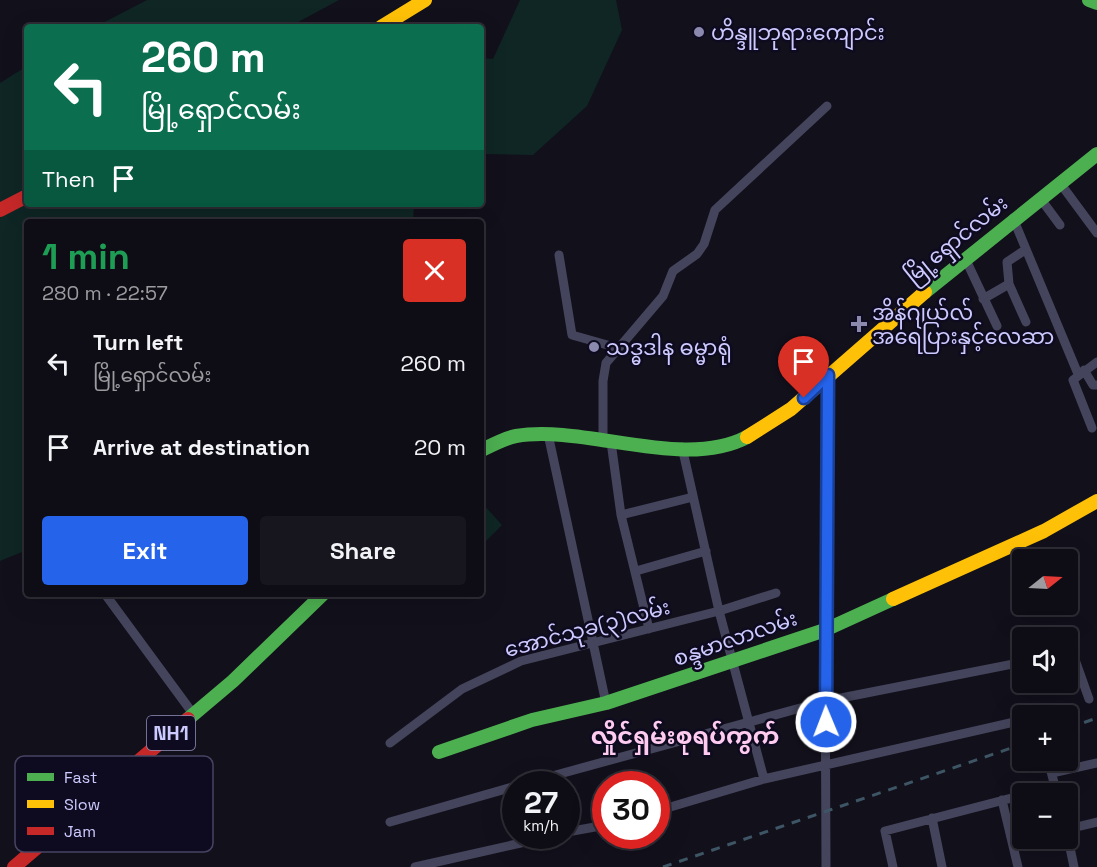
<!DOCTYPE html>
<meta charset="utf-8">
<style>
:root{--surface:#0e0c14;--page:#17151d;--text:#f1f3f6;--muted:#9b9ba0;--line:#2e2c34;--accent:#2563eb}
body{margin:0;font-family:"Space Grotesk","Noto Sans Myanmar",sans-serif;background:var(--page);color:var(--text);height:100vh;display:flex;flex-direction:column;font-size:22px;white-space:nowrap}
*{box-sizing:border-box;margin:0}
p{font-size:20px;color:var(--muted)}
.icon{flex:none;width:33px;height:33px;fill:none;stroke:currentColor;stroke-width:2;stroke-linecap:round;stroke-linejoin:round}
.map{position:relative;flex:1;overflow:hidden}
.side{position:absolute;left:24px;top:219px;width:460px;height:378px;display:flex;flex-direction:column;background:var(--surface);border-radius:6px;box-shadow:0 6px 24px #0002,0 0 0 2px var(--line)}
.side>*{flex:none}
.hud{position:absolute;left:24px;top:24px;width:460px;height:183px;border-radius:6px;box-shadow:0 6px 24px #0002,0 0 0 2px var(--line);background:#0b6e4f;color:#fff;overflow:hidden}
.needle{width:39px;rotate:72deg}
.tools{position:absolute;left:1012px;top:549px;display:grid;gap:12px}
.tools a{display:grid;place-items:center;width:66px;height:66px;border-radius:6px;background:var(--surface);box-shadow:0 6px 24px #0002,0 0 0 2px var(--line);font-size:30px}
.speed{position:absolute;left:502px;top:771px;display:flex;gap:12px;font-size:30px;font-weight:700;text-align:center}
.speed>*{display:grid;place-content:center;width:78px;height:78px;border-radius:50%;background:var(--surface);box-shadow:0 6px 24px #0002,0 0 0 2px var(--line);line-height:1}
.speed small{font-size:15px;font-weight:400}
.speed .limit{border:9px solid #d22;background:#fff;color:#111}
.pin{position:absolute;display:grid;place-items:center;width:51px;height:51px;color:#fff;margin:-62px -26px;border-radius:50% 50% 50% 0;rotate:-45deg;box-shadow:0 0 6px #0007}
.pin .icon{rotate:45deg}
.me{position:absolute;width:66px;margin:-33px;rotate:359deg;stroke-linejoin:round;filter:drop-shadow(0 0 4px #0008)}
.turn{display:flex;align-items:center;gap:21px;height:126px;padding:0 18px;font-size:27px}
.turn .icon{width:78px;height:78px;stroke-width:2.5}
.turn b{display:block;font-size:42px;line-height:51px}
.then{display:flex;align-items:center;height:57px;padding:0 18px;background:#0003;gap:12px;font-size:22px}
.round{display:grid;place-items:center;flex:none;width:63px;height:63px;border-radius:6px;background:var(--page)}
.summary{display:flex;align-items:center;justify-content:space-between;height:102px;padding:0 18px}
h1{font-size:36px;font-weight:800;line-height:45px;color:#1e9e55}
.cta{display:flex;gap:12px;margin-top:auto;padding:12px 18px}
.cta a{flex:1;height:69px;border-radius:6px;background:var(--accent);color:#fff;font-size:24px;font-weight:800;line-height:69px;text-align:center}
.cta a+a{background:var(--page);color:var(--text)}
ul{padding:0;list-style:none}
li{display:flex;align-items:center;gap:18px;height:84px;padding:0 18px}
li div{flex:1}
li b{display:block;font-size:22px}
li em{font-style:normal}
.map>svg:first-child{display:block}
.green{fill:#0f2625}
.lines{fill:none;stroke-linecap:round;stroke-linejoin:round}
.street{stroke:#44455c;stroke-width:9}
.fast{stroke:#4caf50;stroke-width:14}
.slow{stroke:#ffc107;stroke-width:14}
.jam{stroke:#c62828;stroke-width:14}
.rail{stroke:#3d5564;stroke-width:3;stroke-dasharray:9 8;stroke-linecap:butt}
.route-casing{stroke:#184099;stroke-width:15}
.route{stroke:#2563eb;stroke-width:10}
.poi-dot{fill:#8c89af;stroke:#0e0b20;stroke-width:2}
.labels{text-anchor:middle;dominant-baseline:central;stroke-width:5;stroke-linejoin:round;paint-order:stroke}
.shield{fill:#0e0b20;stroke:#9491bc;stroke-width:1.5}
.shield-label{font-size:20px;font-weight:bold;fill:#cdcaff}
.poi-label{font-size:21px;fill:#cdcaff;stroke:#0e0b20;text-anchor:start}
.street-label{font-size:21px;fill:#cdcaff;stroke:#0e0b20}
.quarter-label{font-size:24px;font-weight:bold;fill:#ffccf0;stroke:#0e0b20}
.key{fill:#0e0b20;stroke:#474463;stroke-width:1.5}
.key-label{font-size:16px;fill:#cdcaff}
</style>
<div class="map">
<svg width="1097" height="867" viewBox="0 0 1097 867">
<rect width="100%" height="100%" fill="#12101b"/>
<!-- green -->
<path class="green" d="M 147,0 L 339,0 L 289,27 L 95,27 Z
M 520,0 L 616,0 L 622,30 L 587,106 L 533,155 L 482,154 L 482,58 L 493,59 Z
M 27,66 L 27,204 L 414,204 L 413,222 L 27,222 L 27,550 L 0,561 L 0,83 Z
M 482,503 L 502,525 L 482,545 Z"/>
<g class="lines">
<!-- street -->
<path class="street" d="M 1060,183 L 1097,233
M 1040,198 L 1060,225
M 1013,218 L 1078,374
M 1025,250 L 1007,262 L 1009,284 L 1026,322
M 559,255 L 572,335 L 618,348
M 965,258 L 997,326
M 983,299 L 1009,284
M 1084,370 L 1093,385 L 1097,385
M 1092,428 L 1073,380 L 1097,362
M 548,434 L 606,703
M 603,440 L 603,381 L 606,363 L 663,296 L 673,271 L 697,254 L 704,244 L 715,210 L 827,106
M 611,442 L 621,515 L 649,629
M 682,447 L 719,611 L 764,779
M 621,515 L 693,497
M 636,571 L 706,551
M 105,594 L 194,715
M 1068,653 L 1073,654 L 1089,699
M 1044,716 L 1073,709
M 390,743 L 462,689 L 521,661 L 719,611 L 776,593
M 1048,760 L 1057,794
M 1052,773 L 1097,763
M 523,784 L 826,701 L 1023,662
M 1032,794 L 1055,788
M 1002,800 L 1018,867
M 657,811 L 764,779 L 1023,720
M 932,818 L 942,867
M 390,822 L 516,786
M 1068,829 L 1097,822
M 567,832 L 606,825
M 1068,838 L 1074,867
M 415,867 L 552,836
M 826,867 L 825,630 L 828,375
M 893,867 L 885,831 L 1023,795"/>
<!-- fast -->
<path class="fast" d="M 1089,0 L 1097,3
M 925,292 L 1097,154
M 482,450 C 492,445 505,438 516,436 C 585,424 683,471 747,437
M 188,719 L 233,681 L 323,594
M 439,752 L 532,720 L 606,703 L 825,630 L 893,599"/>
<!-- slow -->
<path class="slow" d="M 381,27 L 425,0
M 747,437 L 791,409 L 925,292
M 893,599 L 1044,531 L 1097,501"/>
<!-- jam -->
<path class="jam" d="M 0,210 L 27,196
M 14,867 L 188,719"/>
<!-- rail -->
<path class="rail" d="M 1068,728 L 1097,718
M 663,867 L 1023,744"/>
</g>
<g class="lines">
<defs>
<path id="route" d="M 804,398 L 828,375 L 826,722"/>
</defs>
<!-- route casing -->
<use href="#route" class="route-casing"/>
<!-- route -->
<use href="#route" class="route"/>
</g>
<!-- markers -->
<g class="poi-dot">
<circle cx="699" cy="32" r="6"/>
<path d="M856 315h6v6h6v6h-6v6h-6v-6h-6v-6h6z"/>
<circle cx="594" cy="347" r="6"/>
</g>
<g class="labels">
<!-- shield labels -->
<rect class="shield" x="147" y="716" width="48" height="34" rx="4.5"/>
<g class="shield-label">
<text x="171" y="733">NH1</text>
</g>
<!-- poi labels -->
<g class="poi-label">
<text x="711" y="32">ဟိန္ဒူဘုရားကျောင်း</text>
<text x="872" y="312">အိန်ဂျယ်လ်<tspan x="872" dy="24">အရေပြားနှင့်လေဆာ</tspan></text>
<text x="606" y="347">သဒ္ဓဒါန ဓမ္မာရုံ</text>
</g>
<!-- street labels -->
<g class="street-label">
<text transform="translate(956 239) rotate(-39)">မြို့ရှောင်လမ်း</text>
<text transform="translate(587 628) rotate(-15)">အောင်သုခ(၃)လမ်း</text>
<text transform="translate(735 638) rotate(-19)">စန္ဒမာလာလမ်း</text>
</g>
<!-- quarter labels -->
<g class="quarter-label">
<text x="685" y="735">လှိုင်ရှမ်းစုရပ်ကွက်</text>
</g>
</g>
<!-- legend -->
<rect x="15" y="756" width="198" height="96" rx="9" class="key"/>
<rect x="27" y="773" width="27" height="8" fill="#4caf50"/>
<rect x="27" y="800" width="27" height="8" fill="#ffc107"/>
<rect x="27" y="827" width="27" height="8" fill="#c62828"/>
<g class="key-label">
<text x="64" y="783">Fast</text>
<text x="64" y="810">Slow</text>
<text x="64" y="837">Jam</text>
</g>
</svg>
<div class="tools">
<a><svg class="needle" viewBox="-14 -14 28 28"><path d="M0-13l5 13h-10z" fill="#e53935"/><path d="M0 13l5-13h-10z" fill="#9b9ba0"/></svg></a>
<a><svg class="icon" aria-label="sound" viewBox="0 0 24 24"><path d="M4 9h4l5-4v14l-5-4H4zM17 9q2 3 0 6"/></svg></a>
<a>+</a>
<a>−</a>
</div>
<div class="speed"><div>27<small>km/h</small></div><div class="limit">30</div></div>
<div class="pin" style="left:804px;top:398px;background:#d93025"><svg class="icon" aria-label="arrive" viewBox="0 0 24 24"><path d="M6 21V4h12l-3 4 3 4H6"/></svg></div>
<svg class="me" style="left:826px;top:722px" viewBox="-20 -20 40 40"><circle r="17" fill="#2563eb" stroke="#fff" stroke-width="3"/><path d="M0-11L8 9 0 5-8 9z" fill="#fff"/></svg>
<div class="hud">
<div class="turn"><svg class="icon" aria-label="left" viewBox="0 0 24 24"><path d="M17 20v-9H6M10 6l-5 5 5 5"/></svg><div><b>260 m</b>မြို့ရှောင်လမ်း</div></div>
<div class="then">Then<svg class="icon" aria-label="arrive" viewBox="0 0 24 24"><path d="M6 21V4h12l-3 4 3 4H6"/></svg></div>
</div>
<section class="side">
<div class="summary"><div><h1>1 min</h1><p>280 m · 22:57</p></div><a class="round" style="background:#d93025;color:#fff"><svg class="icon" aria-label="close" viewBox="0 0 24 24"><path d="M6 6l12 12M18 6L6 18"/></svg></a></div>
<ul>
<li><svg class="icon" aria-label="left" viewBox="0 0 24 24"><path d="M17 20v-9H6M10 6l-5 5 5 5"/></svg><div><b>Turn left</b><p>မြို့ရှောင်လမ်း</p></div><em>260 m</em></li>
<li><svg class="icon" aria-label="arrive" viewBox="0 0 24 24"><path d="M6 21V4h12l-3 4 3 4H6"/></svg><div><b>Arrive at destination</b></div><em>20 m</em></li>
</ul>
<div class="cta"><a>Exit</a><a>Share</a></div>
</section>
</div>
